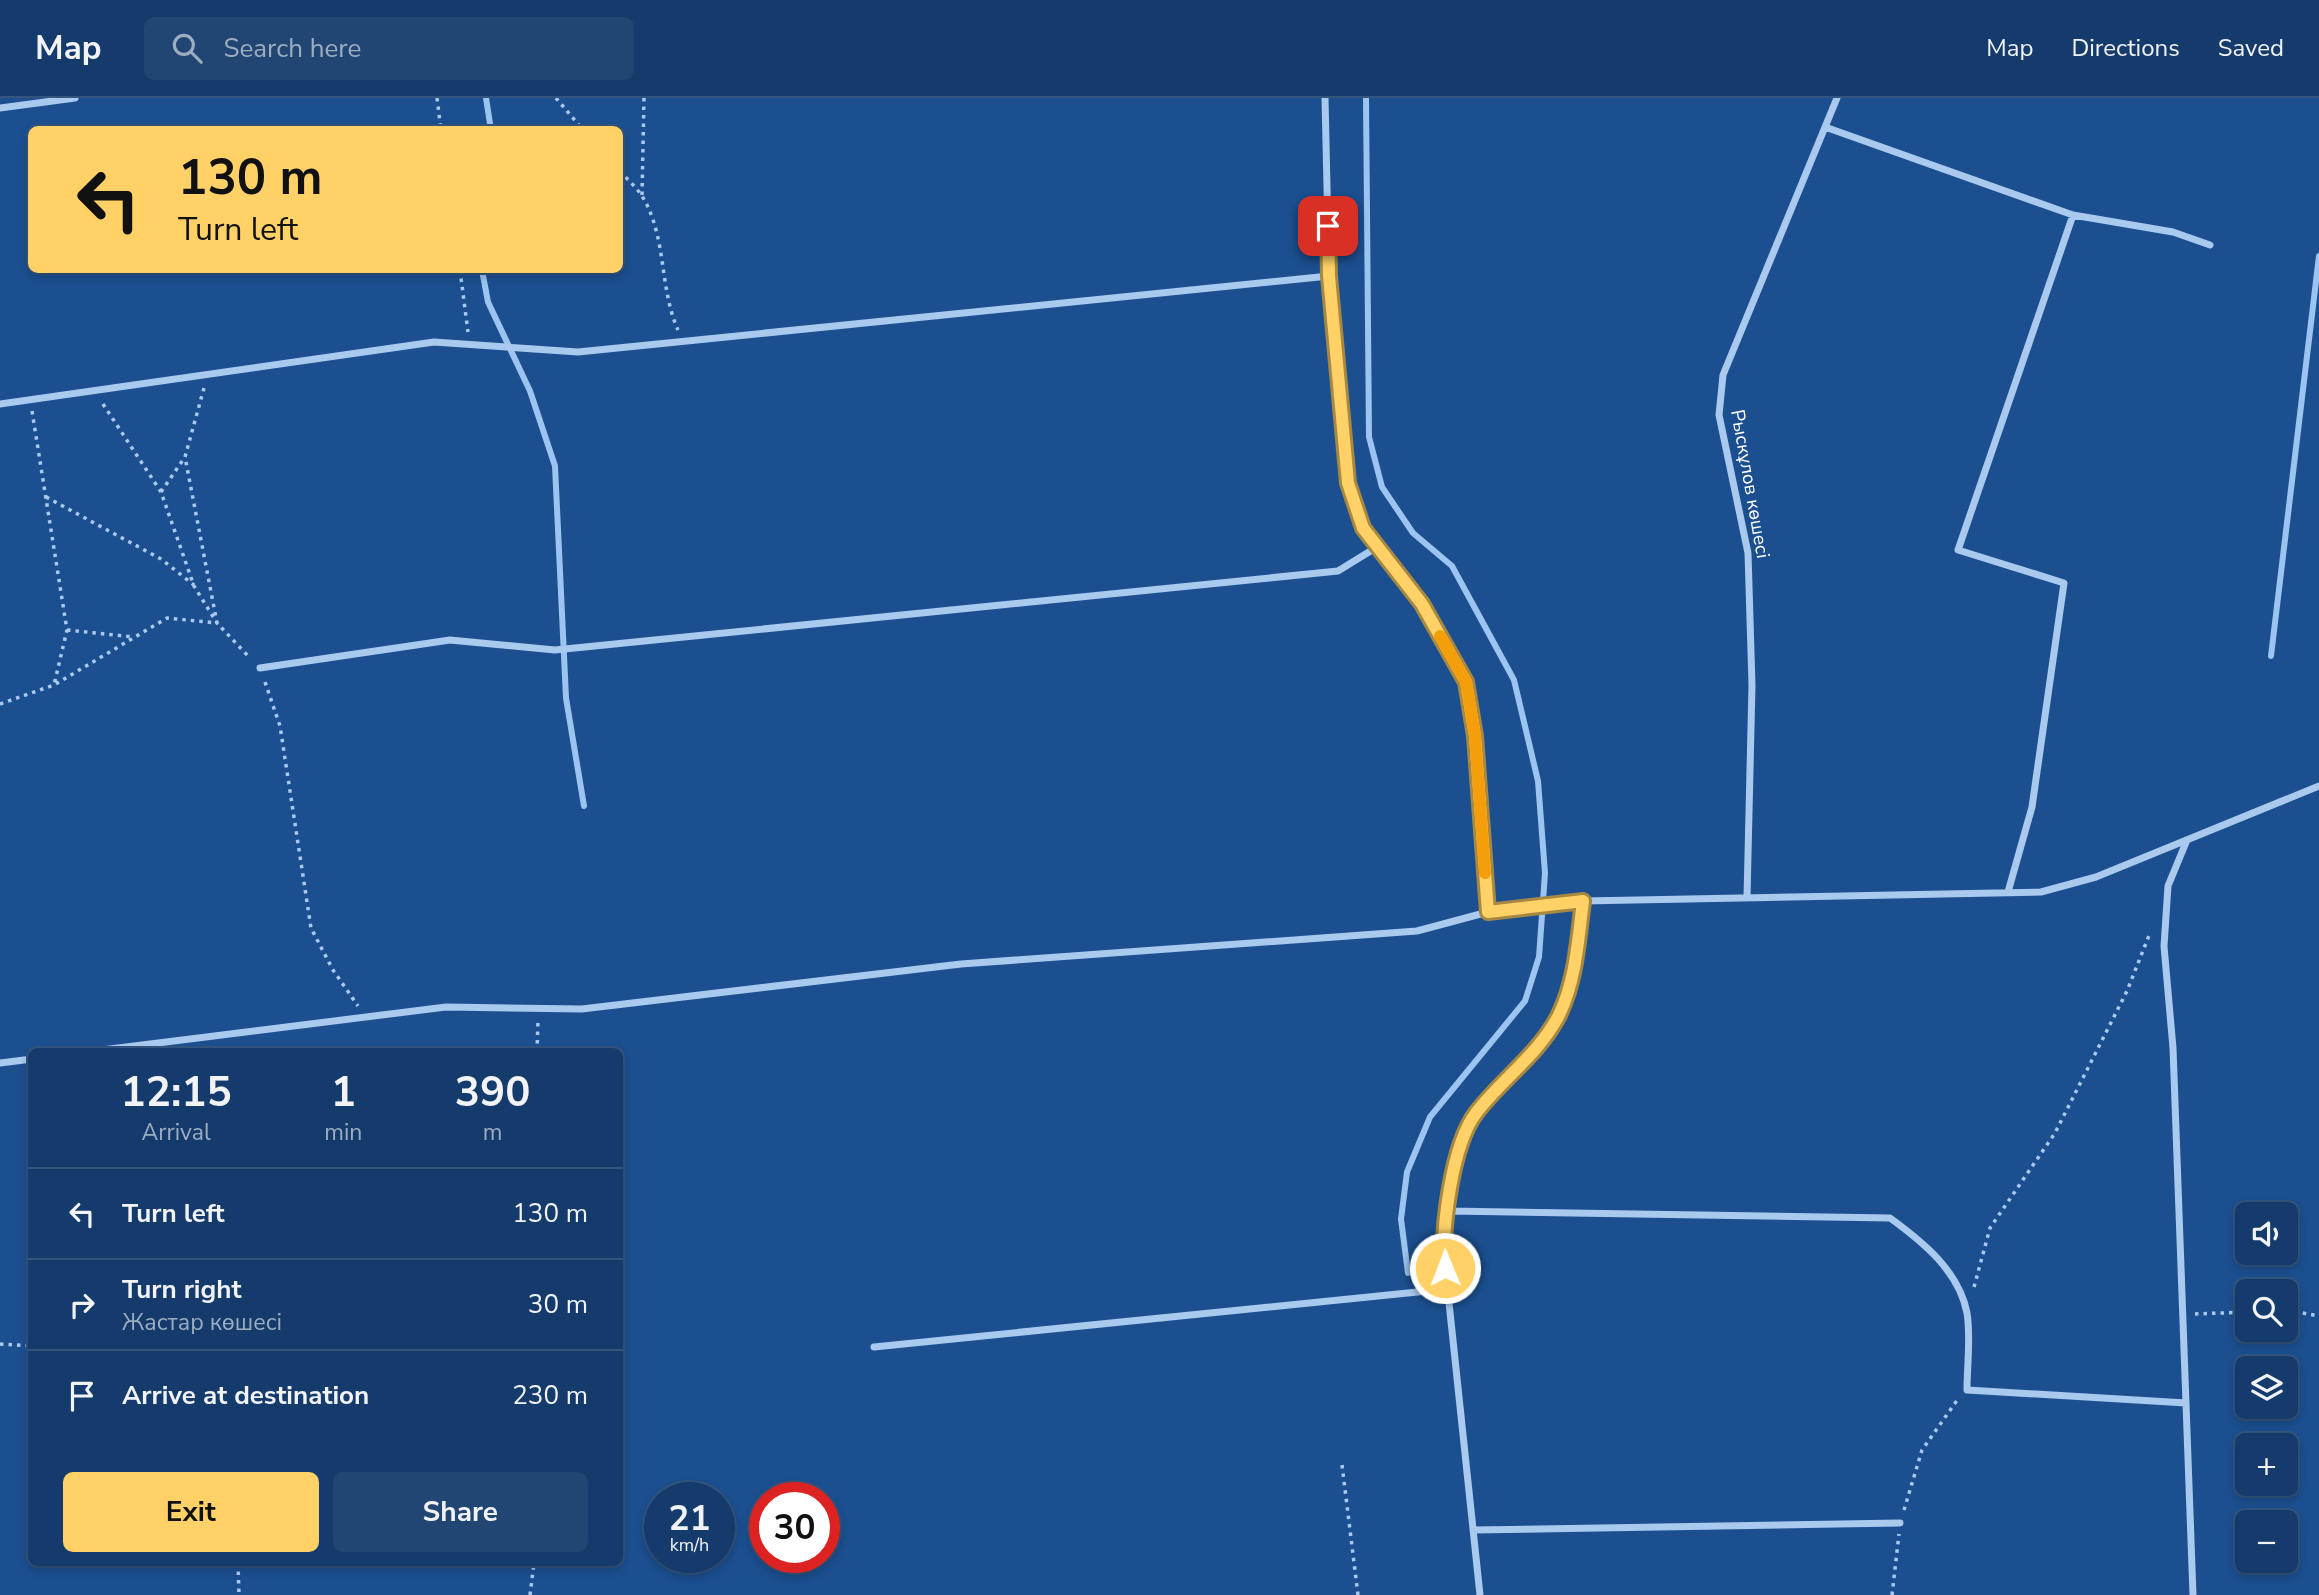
<!DOCTYPE html>
<meta charset="utf-8">
<style>
:root{--surface:#143b6b;--page:#214673;--text:#f1f3f6;--muted:#9dadc1;--line:#33557e;--accent:#ffd166}
body{margin:0;font-family:"Nunito Sans",sans-serif;background:var(--page);color:var(--text);height:100vh;display:flex;flex-direction:column;font-size:26px;white-space:nowrap}
*{box-sizing:border-box;margin:0}
p{font-size:23px;color:var(--muted)}
.icon{flex:none;width:38px;height:38px;fill:none;stroke:currentColor;stroke-width:2;stroke-linecap:round;stroke-linejoin:round}
.map{position:relative;flex:1;overflow:hidden}
.details{position:absolute;left:28px;top:950px;width:595px;height:518px;display:flex;flex-direction:column;background:var(--surface);border-radius:10px;box-shadow:0 4px 10px #0003,0 0 0 2px var(--line)}
.details>*{flex:none}
.guide{position:absolute;left:28px;top:28px;width:595px;height:147px;border-radius:10px;box-shadow:0 4px 10px #0003,0 0 0 2px var(--line);background:#ffd166;color:#111;overflow:hidden}
.buttons{position:absolute;left:2235px;top:1104px;display:grid;gap:14px}
.buttons a{display:grid;place-items:center;width:63px;height:63px;border-radius:10px;background:var(--surface);box-shadow:0 4px 10px #0003,0 0 0 2px var(--line);font-size:35px}
.speed{position:absolute;left:644px;top:1384px;display:flex;gap:14px;font-size:35px;font-weight:700;text-align:center}
.speed>*{display:grid;place-content:center;width:91px;height:91px;border-radius:50%;background:var(--surface);box-shadow:0 4px 10px #0003,0 0 0 2px var(--line);line-height:1}
.speed small{font-size:18px;font-weight:400}
.speed .limit{border:10px solid #d22;background:#fff;color:#111}
.pin{position:absolute;display:grid;place-items:center;width:60px;height:60px;color:#fff;margin:-30px;border-radius:14px;box-shadow:0 4px 10px #0006}
.me{position:absolute;width:77px;margin:-38px;rotate:359deg;stroke-linejoin:round;filter:drop-shadow(0 0 5px #0008)}
.turn{display:flex;align-items:center;gap:24px;height:147px;padding:0 35px;font-size:32px}
.turn .icon{width:91px;height:91px;stroke-width:2.5}
.turn b{display:block;font-size:49px;line-height:60px}
.eta{display:flex;justify-content:space-evenly;align-items:center;height:119px;text-align:center}
.eta b{font-size:42px;font-weight:700;line-height:49px}
.button{display:flex;gap:14px;margin-top:auto;padding:14px 35px}
.button a{flex:1;height:80px;border-radius:10px;background:var(--accent);color:#111;font-size:28px;font-weight:700;line-height:80px;text-align:center}
.button a+a{background:var(--page);color:var(--text)}
ul{padding:0;list-style:none}
li{display:flex;align-items:center;gap:21px;height:91px;padding:0 35px;border-top:2px solid var(--line)}
li div{flex:1}
li b{display:block;font-size:26px}
li em{font-style:normal}
header{display:flex;align-items:center;gap:42px;box-sizing:border-box;height:98px;padding:0 35px;background:var(--surface);border-bottom:2px solid var(--line)}
header strong{font-size:33px}
nav{display:flex;gap:38px;margin-inline-start:auto;font-size:24px}
.search{width:490px;height:63px;background:var(--page);display:flex;align-items:center;gap:18px;box-sizing:border-box;padding:0 24px;border-radius:10px;color:var(--muted);font-size:26px}
.map>svg:first-child{display:block}
.lines{fill:none;stroke-linecap:round;stroke-linejoin:round}
.stream{stroke:#9cc4f0;stroke-width:6}
.path{stroke:#a9c9ee;stroke-width:3.5;stroke-dasharray:3.5 5;stroke-linecap:butt}
.street{stroke:#a9c9ee;stroke-width:7}
.route-casing{stroke:#a68842;stroke-width:18}
.route{stroke:#ffd166;stroke-width:12}
.slow{stroke:#f59e0b;stroke-width:12}
.labels{text-anchor:middle;dominant-baseline:central;stroke-width:7;stroke-linejoin:round;paint-order:stroke}
.street-label{font-size:19px;fill:#fff;stroke:#1b4f8f}
</style>
<header>
<strong>Map</strong>
<div class="search"><svg class="icon" aria-label="search" viewBox="0 0 24 24"><circle cx="10" cy="10" r="6"/><path d="M15 15l6 6"/></svg>Search here</div>
<nav><a>Map</a><a>Directions</a><a>Saved</a></nav>
</header>
<div class="map">
<svg width="2319" height="1497" viewBox="0 0 2319 1497">
<rect width="100%" height="100%" fill="#1b4f8f"/>
<g class="lines">
<!-- stream -->
<path class="stream" d="M 486,0 L 491,32
M 1366,0 L 1369,339 L 1382,389 L 1413,435 L 1452,468 L 1514,582 L 1538,683 L 1545,775 L 1539,859 L 1525,903 L 1430,1019 L 1407,1074 L 1401,1121 L 1408,1175
M 482,172 L 488,204 L 530,293 L 555,368 L 566,600 L 584,708
M 2271,558 L 2319,158"/>
<!-- path -->
<path class="path" d="M 437,0 L 441,32
M 556,0 L 583,32
M 620,73 C 627,81 636,89 642,98 C 667,138 659,190 678,232
M 642,97 L 644,0
M 460,172 L 468,234
M 103,306 L 161,394 L 194,488 L 217,525 L 250,560
M 32,313 L 67,532 L 54,587
M 161,394 L 185,359 L 204,290
M 46,399 L 161,461 L 194,487
M 67,532 L 134,539
M 265,584 L 280,628 L 311,830 L 333,872 L 358,908
M 0,606 L 54,587 L 167,520 L 217,525 L 185,359
M 537,954 L 538,923
M 1974,1189 L 1990,1130 L 2055,1035 L 2127,893 L 2150,835
M 2286,1212 L 2319,1218
M 2195,1216 L 2247,1214
M 0,1246 L 32,1248
M 1342,1367 L 1358,1497
M 1904,1412 L 1922,1352 L 1958,1301
M 238,1465 L 239,1497
M 530,1497 L 534,1465
M 1892,1497 L 1899,1436"/>
<!-- street -->
<path class="street" d="M 1325,0 L 1329,178 L 1348,385 L 1363,430 L 1422,507 L 1466,584 L 1475,638 L 1488,814
M 0,10 L 75,0
M 1825,29 L 2073,117 L 2173,134 L 2210,147
M 0,306 L 434,244 L 578,254 L 1329,178
M 260,570 L 450,542 L 555,552 L 1338,473 L 1377,449
M 2187,742 L 2168,788 L 2164,848 L 2173,950 L 2193,1497
M 2008,794 L 2032,709 L 2064,485 L 1958,452 L 2073,117
M 1747,800 L 1752,587 L 1748,455 L 1719,317 L 1723,277 L 1837,0
M 86,954 L 446,909 L 582,911 L 961,866 L 1417,833 L 1488,814 L 1583,803 L 2041,794 L 2096,779 L 2319,688
M 0,965 L 32,961
M 1448,1113 L 1890,1120 C 1923,1144 1959,1173 1967,1215 C 1971,1239 1967,1268 1967,1292 L 2186,1305
M 874,1249 L 1447,1191
M 1473,1432 L 1900,1425
M 1480,1497 L 1443,1148 L 1453,1071 L 1474,1017 L 1533,955 L 1558,918 L 1575,872 L 1583,803"/>
</g>
<g class="lines">
<defs>
<path id="route" d="M 1328,128 L 1329,178 L 1348,385 L 1363,430 L 1422,506 L 1466,584 L 1475,638 L 1488,814 L 1583,803 C 1578,842 1576,882 1559,917 C 1539,956 1502,981 1476,1015 C 1452,1047 1441,1131 1445,1170"/>
</defs>
<!-- route casing -->
<use href="#route" class="route-casing"/>
<!-- route -->
<use href="#route" class="route"/>
<!-- slow -->
<path class="slow" d="M 1440,538 L 1466,584 L 1475,638 L 1485,775"/>
</g>
<g class="labels">
<!-- street labels -->
<g class="street-label">
<text transform="translate(1750 386) rotate(80)">Рыскұлов көшесі</text>
</g>
</g>
</svg>
<div class="buttons">
<a><svg class="icon" aria-label="sound" viewBox="0 0 24 24"><path d="M4 9h4l5-4v14l-5-4H4zM17 9q2 3 0 6"/></svg></a>
<a><svg class="icon" aria-label="search" viewBox="0 0 24 24"><circle cx="10" cy="10" r="6"/><path d="M15 15l6 6"/></svg></a>
<a><svg class="icon" aria-label="layers" viewBox="0 0 24 24"><path d="M12 4l9 5-9 5-9-5zM3 14l9 5 9-5"/></svg></a>
<a>+</a>
<a>−</a>
</div>
<div class="speed"><div>21<small>km/h</small></div><div class="limit">30</div></div>
<div class="pin" style="left:1328px;top:128px;background:#d93025"><svg class="icon" aria-label="arrive" viewBox="0 0 24 24"><path d="M6 21V4h12l-3 4 3 4H6"/></svg></div>
<svg class="me" style="left:1445px;top:1170px" viewBox="-20 -20 40 40"><circle r="17" fill="#ffd166" stroke="#fff" stroke-width="3"/><path d="M0-11L8 9 0 5-8 9z" fill="#fff"/></svg>
<div class="guide">
<div class="turn"><svg class="icon" aria-label="left" viewBox="0 0 24 24"><path d="M17 20v-9H6M10 6l-5 5 5 5"/></svg><div><b>130 m</b>Turn left</div></div>
</div>
<section class="details">
<div class="eta">
<div><b>12:15</b><p>Arrival</p></div>
<div><b>1</b><p>min</p></div>
<div><b>390</b><p>m</p></div>
</div>
<ul>
<li><svg class="icon" aria-label="left" viewBox="0 0 24 24"><path d="M17 20v-9H6M10 6l-5 5 5 5"/></svg><div><b>Turn left</b></div><em>130 m</em></li>
<li><svg class="icon" aria-label="right" viewBox="0 0 24 24"><path d="M7 20v-9h11M14 6l5 5-5 5"/></svg><div><b>Turn right</b><p>Жастар көшесі</p></div><em>30 m</em></li>
<li><svg class="icon" aria-label="arrive" viewBox="0 0 24 24"><path d="M6 21V4h12l-3 4 3 4H6"/></svg><div><b>Arrive at destination</b></div><em>230 m</em></li>
</ul>
<div class="button"><a>Exit</a><a>Share</a></div>
</section>
</div>
